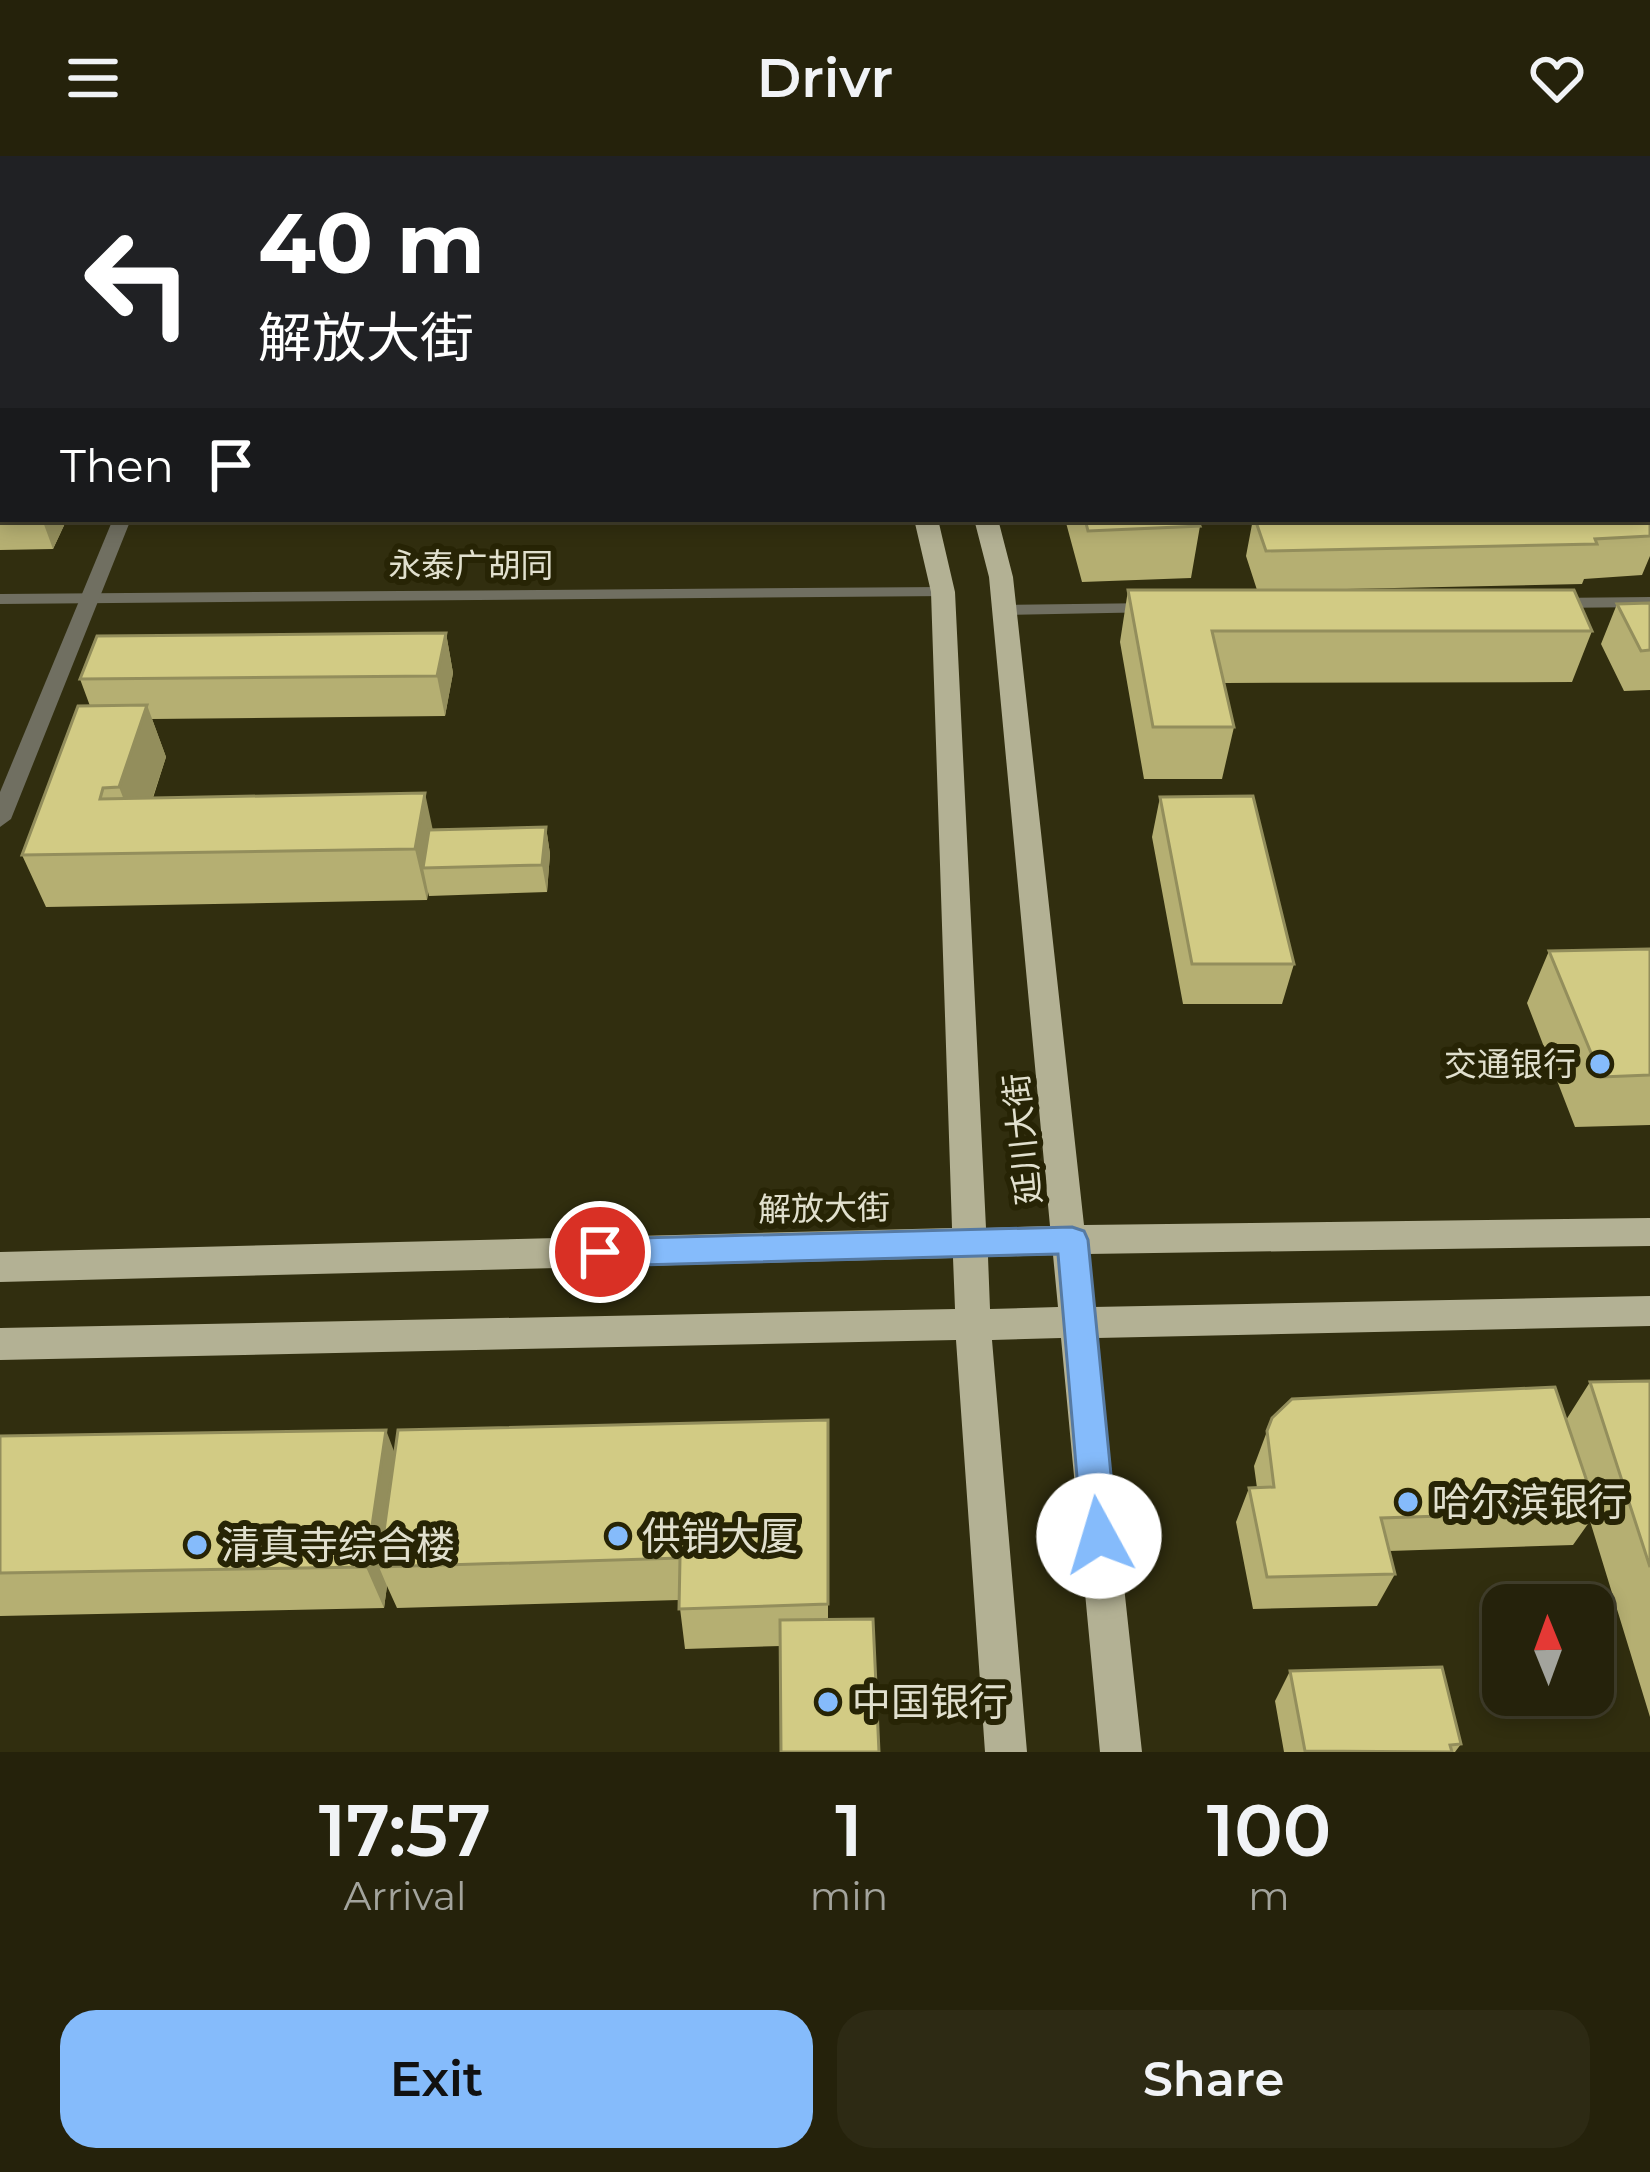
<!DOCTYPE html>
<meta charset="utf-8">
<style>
:root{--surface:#25220b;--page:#2d2a14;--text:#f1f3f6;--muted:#a3a49d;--line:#423f2c;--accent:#85bbfb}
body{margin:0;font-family:Montserrat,"Noto Sans SC",sans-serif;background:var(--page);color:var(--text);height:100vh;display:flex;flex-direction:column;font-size:45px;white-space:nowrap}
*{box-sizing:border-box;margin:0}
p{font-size:39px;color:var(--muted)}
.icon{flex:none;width:66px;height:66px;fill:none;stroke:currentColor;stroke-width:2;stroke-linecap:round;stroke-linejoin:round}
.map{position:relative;height:1596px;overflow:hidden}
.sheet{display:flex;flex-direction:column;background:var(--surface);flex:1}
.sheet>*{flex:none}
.banner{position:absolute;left:0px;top:0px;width:1650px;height:366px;box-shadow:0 6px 18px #0003,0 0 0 3px var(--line);background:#202124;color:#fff;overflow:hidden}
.needle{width:78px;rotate:359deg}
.buttons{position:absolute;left:1482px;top:1428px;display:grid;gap:24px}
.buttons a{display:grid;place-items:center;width:132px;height:132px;border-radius:24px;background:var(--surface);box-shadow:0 6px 18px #0003,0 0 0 3px var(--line);font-size:60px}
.pin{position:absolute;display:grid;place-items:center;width:102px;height:102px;color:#fff;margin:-51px;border:6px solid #fff;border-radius:50%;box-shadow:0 3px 12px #0007}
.me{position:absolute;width:132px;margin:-66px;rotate:354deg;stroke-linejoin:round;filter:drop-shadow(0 0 9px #0008)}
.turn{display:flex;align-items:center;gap:42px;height:252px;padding:0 60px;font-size:54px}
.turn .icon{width:156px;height:156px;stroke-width:2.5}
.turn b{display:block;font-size:84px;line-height:102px}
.then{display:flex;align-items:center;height:114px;padding:0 60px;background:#0003;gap:24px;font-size:45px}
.eta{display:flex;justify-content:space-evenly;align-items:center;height:204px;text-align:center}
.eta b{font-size:72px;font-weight:600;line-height:84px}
.primary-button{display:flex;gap:24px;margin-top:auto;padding:24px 60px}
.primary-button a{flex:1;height:138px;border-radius:36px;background:var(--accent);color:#111;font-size:48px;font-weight:600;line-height:138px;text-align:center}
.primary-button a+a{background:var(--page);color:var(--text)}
header{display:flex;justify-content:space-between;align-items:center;height:156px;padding:0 60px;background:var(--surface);font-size:54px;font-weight:600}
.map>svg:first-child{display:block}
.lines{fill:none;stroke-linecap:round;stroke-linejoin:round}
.service{fill:#706f61;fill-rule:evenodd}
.minor{fill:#706f61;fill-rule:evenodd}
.tertiary{fill:#706f61;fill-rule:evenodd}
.primary{fill:#b3b194;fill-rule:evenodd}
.wall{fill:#b5af72}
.shaded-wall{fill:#938e5c}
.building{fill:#d2cb84;stroke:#938e5c;stroke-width:3}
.route{fill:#85bbfb;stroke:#567aa3;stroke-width:3}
.poi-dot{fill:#85bbfb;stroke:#272405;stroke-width:4.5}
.labels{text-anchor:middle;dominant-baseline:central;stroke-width:12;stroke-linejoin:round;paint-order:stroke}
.street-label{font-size:33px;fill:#e1e0ce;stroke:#272405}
.poi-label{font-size:33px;fill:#e1e0ce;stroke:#272405;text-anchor:end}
.near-poi-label{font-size:39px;fill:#e1e0ce;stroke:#272405;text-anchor:start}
</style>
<header><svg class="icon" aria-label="menu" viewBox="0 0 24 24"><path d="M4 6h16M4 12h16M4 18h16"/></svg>Drivr<svg class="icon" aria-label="heart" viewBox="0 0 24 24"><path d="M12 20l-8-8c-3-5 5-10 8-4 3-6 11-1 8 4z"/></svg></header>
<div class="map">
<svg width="1650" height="1596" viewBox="0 0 1650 1596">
<rect width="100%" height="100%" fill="#312e0f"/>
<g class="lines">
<!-- service -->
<path class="service" d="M 263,0 L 275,0 L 274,3 L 262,3 Z
M 1328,0 L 1341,0 L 1343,3 L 1330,3 Z
M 1593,0 L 1606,0 L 1608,3 L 1595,3 Z
M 1647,59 L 1650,60 L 1650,71 L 1647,70 Z
M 0,250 L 3,250 L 3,260 L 0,260 Z
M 943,431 L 949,432 L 949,440 L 0,448 L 0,438 Z
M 1650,441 L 1650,451 L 1552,452 L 1543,447 L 1552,442 Z
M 1154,447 L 1163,452 L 1160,456 L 1005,459 L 996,454 L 1005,449 Z"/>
<!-- minor -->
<path class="minor" d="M 113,363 L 131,363 L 11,663 L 0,671 L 0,636 Z"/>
<!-- tertiary -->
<path class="tertiary" d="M 0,52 L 3,52 L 3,62 L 0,62 Z"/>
<!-- primary -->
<path class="primary" d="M 817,0 L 836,0 L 838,3 L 819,3 Z
M 866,0 L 884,0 L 886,3 L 868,3 Z
M 914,363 L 938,363 L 955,436 L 986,1072 L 1050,1070 L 989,421 L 974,363 L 998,363 L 1013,421 L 1084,1069 L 1650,1062 L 1650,1090 L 1087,1098 L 1093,1151 L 1650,1140 L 1650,1170 L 1097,1182 L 1142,1596 L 1100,1596 L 1061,1182 L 992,1184 L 1027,1596 L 985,1596 L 956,1184 L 0,1204 L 0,1172 L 955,1153 L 953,1102 L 0,1126 L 0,1096 L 952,1072 L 931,436 ZM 1053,1099 L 1058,1151 L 990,1153 L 988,1101 Z"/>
</g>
<!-- wall -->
<path class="wall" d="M 0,0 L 232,0 L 231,3 L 3,3 L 3,22 L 0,22 Z
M 306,0 L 516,0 L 516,3 L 307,3 Z
M 942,0 L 1123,0 L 1088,3 L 945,3 Z
M 0,70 L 3,70 L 3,133 L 0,133 Z
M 1647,79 L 1650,83 L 1650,328 L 1647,323 Z
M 0,171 L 3,171 L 3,240 L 0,240 Z
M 3,287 L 3,363 L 67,363 L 53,393 L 0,394 L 0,293 Z
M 1065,363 L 1197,363 L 1200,370 L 1191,422 L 1082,426 Z
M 1253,363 L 1647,363 L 1650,367 L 1650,400 L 1642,419 L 1584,423 L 1582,428 L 1299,434 L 1592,475 L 1572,526 L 1224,527 L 1234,571 L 1222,623 L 1144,623 L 1120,486 L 1128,434 L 1257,434 L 1246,400 Z
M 1650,447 L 1650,534 L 1624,535 L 1601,488 L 1617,448 Z
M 446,477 L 453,517 L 445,560 L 152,563 L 166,601 L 153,642 L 433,673 L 546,671 L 550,698 L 547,736 L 429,740 L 428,736 L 427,744 L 46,751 L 22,699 L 90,550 L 80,523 Z
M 1160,641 L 1294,808 L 1282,848 L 1183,848 L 1152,681 Z
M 1650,793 L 1650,969 L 1575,971 L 1527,847 L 1549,795 Z
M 1650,1225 L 1650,1561 L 1590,1365 L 1573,1389 L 1389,1395 L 1395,1418 L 1377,1450 L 1253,1453 L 1236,1366 L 1249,1332 L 1257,1332 L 1254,1310 L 1272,1262 L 1566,1264 L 1590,1226 Z
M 828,1264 L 828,1463 L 781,1490 L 685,1493 L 679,1444 L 397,1452 L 387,1430 L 384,1452 L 0,1460 L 0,1280 L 395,1297 Z
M 1290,1515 L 1461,1588 L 1455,1596 L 1284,1596 L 1275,1545 Z"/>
<!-- shaded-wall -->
<path class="shaded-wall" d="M 42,363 L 67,363 L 53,393 Z
M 446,477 L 453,517 L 445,560 L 437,520 Z
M 147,549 L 166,601 L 139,683 L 119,631 Z
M 425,637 L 436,689 L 423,712 L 428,736 L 427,744 L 415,693 Z
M 546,671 L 550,698 L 547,736 L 542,709 Z
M 386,1274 L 403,1319 L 379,1411 L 387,1430 L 384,1452 L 366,1411 Z"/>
<!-- building -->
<path class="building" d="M 523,0 L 735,0 L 727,3 L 523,3 Z
M 1372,0 L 1412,0 L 1415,3 L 1337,3 Z
M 0,70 L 3,70 L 3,95 L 0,95 Z
M 1647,79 L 1650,83 L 1650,153 L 1647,153 Z
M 1647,165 L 1650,165 L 1650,245 L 1647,240 Z
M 0,171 L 3,171 L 3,201 L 0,201 Z
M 3,287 L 3,342 L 0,342 L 0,293 Z
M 1085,363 L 1197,363 L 1200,370 L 1088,375 Z
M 1255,363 L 1647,363 L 1650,367 L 1650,380 L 1595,383 L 1597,388 L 1266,395 Z
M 1128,434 L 1574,434 L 1592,475 L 1212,475 L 1234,571 L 1153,571 Z
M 1650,447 L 1650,494 L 1641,495 L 1617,448 Z
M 446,477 L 437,520 L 80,523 L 97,480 Z
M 147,549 L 119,631 L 103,632 L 100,643 L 425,637 L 415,693 L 22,699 L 78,550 Z
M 1253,640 L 1294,808 L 1192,808 L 1160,641 Z
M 546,671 L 542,709 L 423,712 L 429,674 Z
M 1650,793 L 1650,919 L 1601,921 L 1549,795 Z
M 1650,1225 L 1650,1411 L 1590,1226 Z
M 1555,1231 L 1597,1355 L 1381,1362 L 1395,1418 L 1267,1421 L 1249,1332 L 1274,1331 L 1267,1275 L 1272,1262 L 1292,1243 Z
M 828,1264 L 828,1448 L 679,1453 L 680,1402 L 379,1411 L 398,1274 Z
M 386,1274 L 366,1411 L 0,1417 L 0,1280 Z
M 873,1463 L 879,1596 L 781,1596 L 780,1464 Z
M 1442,1511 L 1461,1588 L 1450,1589 L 1452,1596 L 1305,1595 L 1290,1515 Z"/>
<!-- route -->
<path class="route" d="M 1072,1071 L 1084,1075 L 1088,1084 L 1117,1380 L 1112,1392 L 1099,1397 L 1087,1392 L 1082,1380 L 1058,1098 L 600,1110 L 589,1106 L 585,1096 L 589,1087 L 600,1083 Z"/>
<!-- markers -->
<g class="poi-dot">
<circle cx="1600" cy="908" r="12"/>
<circle cx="1408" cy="1346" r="12"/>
<circle cx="618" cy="1380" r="12"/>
<circle cx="197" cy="1389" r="12"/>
<circle cx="828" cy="1546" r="12"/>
</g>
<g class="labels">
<!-- street labels -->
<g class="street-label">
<text x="471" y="409">永泰广胡同</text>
<text transform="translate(1022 983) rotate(-96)">延川大街</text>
<text transform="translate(824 1052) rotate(-1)">解放大街</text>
</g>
<!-- poi labels -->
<g class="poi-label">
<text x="1576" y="908">交通银行</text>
</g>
<!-- near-poi labels -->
<g class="near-poi-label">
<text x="1432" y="1346">哈尔滨银行</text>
<text x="642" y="1380">供销大厦</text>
<text x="221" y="1389">清真寺综合楼</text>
<text x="852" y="1546">中国银行</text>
</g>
</g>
</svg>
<div class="buttons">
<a><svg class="needle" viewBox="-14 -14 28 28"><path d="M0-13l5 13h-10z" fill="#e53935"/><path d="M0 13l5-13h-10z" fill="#a3a49d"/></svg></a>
</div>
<div class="pin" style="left:600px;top:1096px;background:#d93025"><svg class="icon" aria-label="arrive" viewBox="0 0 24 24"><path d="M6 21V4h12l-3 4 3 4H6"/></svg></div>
<svg class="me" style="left:1099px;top:1380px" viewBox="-20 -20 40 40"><circle r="19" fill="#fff"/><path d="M0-13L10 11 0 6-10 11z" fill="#85bbfb"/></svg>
<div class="banner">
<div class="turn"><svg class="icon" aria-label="left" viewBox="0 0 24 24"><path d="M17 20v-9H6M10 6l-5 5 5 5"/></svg><div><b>40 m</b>解放大街</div></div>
<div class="then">Then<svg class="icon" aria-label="arrive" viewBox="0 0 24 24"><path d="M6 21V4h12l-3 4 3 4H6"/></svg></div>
</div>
</div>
<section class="sheet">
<div class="eta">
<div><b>17:57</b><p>Arrival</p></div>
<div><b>1</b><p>min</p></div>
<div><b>100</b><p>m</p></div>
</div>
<div class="primary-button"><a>Exit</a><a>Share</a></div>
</section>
